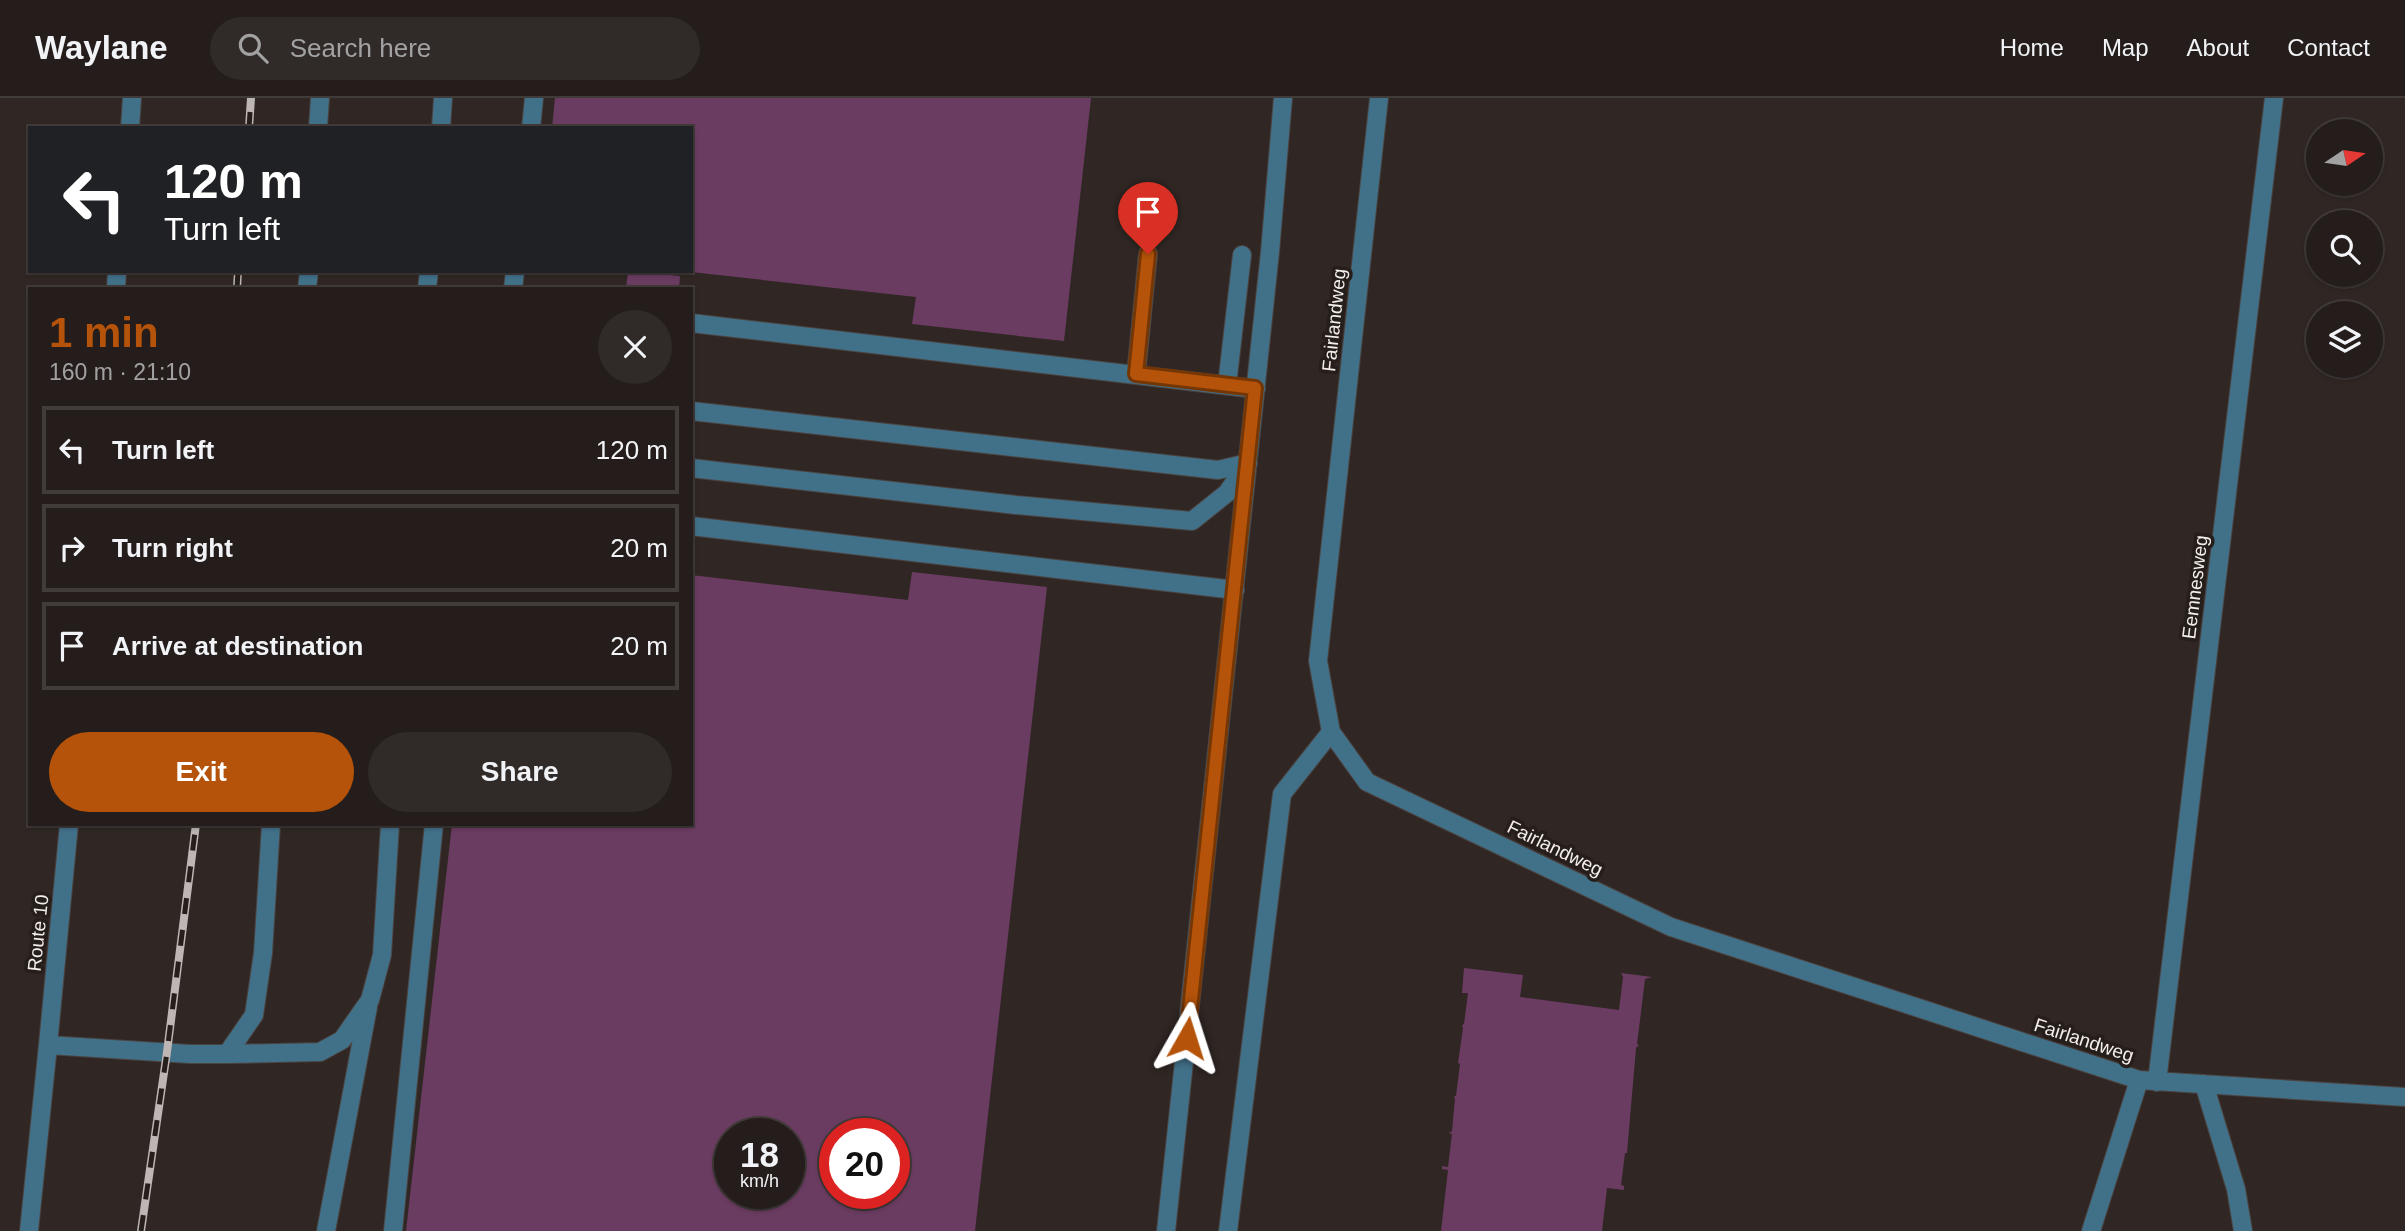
<!DOCTYPE html>
<meta charset="utf-8">
<style>
:root{--surface:#241d1b;--page:#302a28;--text:#f1f3f6;--muted:#a3a2a3;--line:#413b3a;--accent:#b45309}
body{margin:0;font-family:Helvetica,sans-serif;background:var(--page);color:var(--text);height:100vh;display:flex;flex-direction:column;font-size:26px;white-space:nowrap}
*{box-sizing:border-box;margin:0}
p{font-size:23px;color:var(--muted)}
.icon{flex:none;width:38px;height:38px;fill:none;stroke:currentColor;stroke-width:2;stroke-linecap:round;stroke-linejoin:round}
.map{position:relative;flex:1;overflow:hidden}
.sheet{position:absolute;left:28px;top:189px;width:665px;height:539px;display:flex;flex-direction:column;background:var(--surface);border-radius:0px;box-shadow:0 2px 5px #0004,0 0 0 2px var(--line)}
.sheet>*{flex:none}
.banner{position:absolute;left:28px;top:28px;width:665px;height:147px;border-radius:0px;box-shadow:0 2px 5px #0004,0 0 0 2px var(--line);background:#202124;color:#fff;overflow:hidden}
.needle{width:46px;rotate:77deg}
.buttons{position:absolute;left:2306px;top:21px;display:grid;gap:14px}
.buttons a{display:grid;place-items:center;width:77px;height:77px;border-radius:50%;background:var(--surface);box-shadow:0 2px 5px #0004,0 0 0 2px var(--line);font-size:35px}
.speed{position:absolute;left:714px;top:1020px;display:flex;gap:14px;font-size:35px;font-weight:700;text-align:center}
.speed>*{display:grid;place-content:center;width:91px;height:91px;border-radius:50%;background:var(--surface);box-shadow:0 2px 5px #0004,0 0 0 2px var(--line);line-height:1}
.speed small{font-size:18px;font-weight:400}
.speed .limit{border:10px solid #d22;background:#fff;color:#111}
.pin{position:absolute;display:grid;place-items:center;width:60px;height:60px;color:#fff;margin:-72px -30px;border-radius:50% 50% 50% 0;rotate:-45deg;box-shadow:0 0 7px #0007}
.pin .icon{rotate:45deg}
.me{position:absolute;width:77px;margin:-38px;rotate:6deg;stroke-linejoin:round;filter:drop-shadow(0 0 5px #0008)}
.turn{display:flex;align-items:center;gap:24px;height:147px;padding:0 21px;font-size:32px}
.turn .icon{width:91px;height:91px;stroke-width:2.5}
.turn b{display:block;font-size:49px;line-height:60px}
.round{display:grid;place-items:center;flex:none;width:74px;height:74px;border-radius:37px;background:var(--page)}
.headline{display:flex;align-items:center;justify-content:space-between;height:119px;padding:0 21px}
h1{font-size:42px;font-weight:600;line-height:52px;color:var(--accent)}
.action{display:flex;gap:14px;margin-top:auto;padding:14px 21px}
.action a{flex:1;height:80px;border-radius:42px;background:var(--accent);color:#fff;font-size:28px;font-weight:600;line-height:80px;text-align:center}
.action a+a{background:var(--page);color:var(--text)}
ul{padding:0;list-style:none}
li{display:flex;align-items:center;gap:21px;height:88px;margin:0 14px 10px;padding:0 7px;border:4px solid var(--line);border-radius:0px}
li div{flex:1}
li b{display:block;font-size:26px}
li em{font-style:normal}
header{display:flex;align-items:center;gap:42px;box-sizing:border-box;height:98px;padding:0 35px;background:var(--surface);border-bottom:2px solid var(--line)}
header strong{font-size:33px}
nav{display:flex;gap:38px;margin-inline-start:auto;font-size:24px}
.search{width:490px;height:63px;background:var(--page);display:flex;align-items:center;gap:18px;box-sizing:border-box;padding:0 24px;border-radius:38px;color:var(--muted);font-size:26px}
.map>svg:first-child{display:block}
.building{fill:#6b3c61;fill-rule:evenodd}
.lines{fill:none;stroke-linecap:round;stroke-linejoin:round}
.service-casing{stroke:#4b4340;stroke-width:20}
.service{stroke:#417089;stroke-width:18}
.rail-casing{stroke:#bdb6b4;stroke-width:8}
.rail{stroke:#261e1a;stroke-width:5;stroke-dasharray:16;stroke-linecap:butt}
.route-casing{stroke:#753606;stroke-width:18}
.route{stroke:#b45309;stroke-width:12}
.labels{text-anchor:middle;dominant-baseline:central;stroke-width:7;stroke-linejoin:round;paint-order:stroke}
.street-label{font-size:19px;fill:#f3edeb;stroke:#261e1a}
</style>
<header>
<strong>Waylane</strong>
<div class="search"><svg class="icon" aria-label="search" viewBox="0 0 24 24"><circle cx="10" cy="10" r="6"/><path d="M15 15l6 6"/></svg>Search here</div>
<nav><a>Home</a><a>Map</a><a>About</a><a>Contact</a></nav>
</header>
<div class="map">
<svg width="2405" height="1133" viewBox="0 0 2405 1133">
<rect width="100%" height="100%" fill="#302724"/>
<!-- building -->
<path class="building" d="M 555,0 L 1091,0 L 1064,243 L 912,226 L 916,199 L 691,174 L 691,30 L 552,30 Z
M 628,173 L 680,178 L 679,191 L 626,191 Z
M 912,474 L 1047,489 L 975,1133 L 406,1133 L 452,726 L 691,726 L 691,477 L 908,502 ZM 730,1036 L 789,1036 L 789,1096 L 730,1096 ZM 835,1036 L 894,1036 L 894,1096 L 835,1096 Z
M 1464,870 L 1523,877 L 1520,899 L 1619,912 L 1623,879 L 1621,875 L 1652,879 L 1645,881 L 1641,914 L 1637,946 L 1639,947 L 1636,950 L 1627,1055 L 1625,1055 L 1621,1087 L 1624,1088 L 1624,1092 L 1607,1090 L 1602,1133 L 1441,1133 L 1448,1072 L 1442,1071 L 1442,1068 L 1448,1069 L 1452,1036 L 1449,1035 L 1452,1033 L 1455,1001 L 1454,998 L 1456,998 L 1460,966 L 1458,965 L 1463,930 L 1462,927 L 1464,926 L 1468,895 L 1462,895 Z"/>
<g class="lines">
<defs>
<path id="service" d="M 1379,0 L 1318,563 L 1331,634 L 1367,684 L 1671,829 L 2139,982 L 2405,999
M 130,30 L 132,0
M 318,30 L 320,0
M 441,30 L 443,0
M 531,30 L 534,0
M 116,191 L 117,173
M 307,191 L 309,173
M 427,191 L 429,173
M 513,191 L 515,173
M 691,225 L 1256,291
M 1136,277 L 1148,156
M 1227,287 L 1242,157
M 691,313 L 1218,372 L 1248,365
M 691,370 L 1016,407 L 1192,423 L 1227,395 L 1248,365
M 691,428 L 1235,492
M 271,726 L 263,855 L 254,917 L 227,956 L 320,954 L 342,942 L 370,902 L 382,857 L 390,726
M 48,947 L 69,726
M 2157,984 L 2274,0
M 2204,986 L 2236,1091 L 2243,1133
M 29,1133 L 48,947 L 190,956 L 227,956
M 326,1133 L 368,909
M 393,1133 L 434,726
M 1166,1133 L 1270,154 L 1283,0
M 1228,1133 L 1282,696 L 1331,634
M 2091,1133 L 2139,982"/>
</defs>
<!-- service casing -->
<use href="#service" class="service-casing"/>
<!-- service -->
<use href="#service" class="service"/>
<defs>
<path id="rail" d="M 249,30 L 251,0
M 237,191 L 238,173
M 141,1133 L 167,954 L 196,726"/>
</defs>
<!-- rail casing -->
<use href="#rail" class="rail-casing"/>
<!-- rail -->
<use href="#rail" class="rail"/>
</g>
<g class="lines">
<defs>
<path id="route" d="M 1148,156 L 1136,276 L 1255,290 L 1187,940"/>
</defs>
<!-- route casing -->
<use href="#route" class="route-casing"/>
<!-- route -->
<use href="#route" class="route"/>
</g>
<g class="labels">
<!-- street labels -->
<g class="street-label">
<text transform="translate(1334 222) rotate(-84)">Fairlandweg</text>
<text transform="translate(2195 489) rotate(-83)">Eemnesweg</text>
<text transform="translate(1555 750) rotate(26)">Fairlandweg</text>
<text transform="translate(38 835) rotate(-84)">Route 10</text>
<text transform="translate(2084 942) rotate(18)">Fairlandweg</text>
</g>
</g>
</svg>
<div class="buttons">
<a><svg class="needle" viewBox="-14 -14 28 28"><path d="M0-13l5 13h-10z" fill="#e53935"/><path d="M0 13l5-13h-10z" fill="#a3a2a3"/></svg></a>
<a><svg class="icon" aria-label="search" viewBox="0 0 24 24"><circle cx="10" cy="10" r="6"/><path d="M15 15l6 6"/></svg></a>
<a><svg class="icon" aria-label="layers" viewBox="0 0 24 24"><path d="M12 4l9 5-9 5-9-5zM3 14l9 5 9-5"/></svg></a>
</div>
<div class="speed"><div>18<small>km/h</small></div><div class="limit">20</div></div>
<div class="pin" style="left:1148px;top:156px;background:#d93025"><svg class="icon" aria-label="arrive" viewBox="0 0 24 24"><path d="M6 21V4h12l-3 4 3 4H6"/></svg></div>
<svg class="me" style="left:1187px;top:940px" viewBox="-20 -20 40 40"><path d="M0-17L14 15 0 8-14 15z" fill="#b45309" stroke="#fff" stroke-width="4"/></svg>
<div class="banner">
<div class="turn"><svg class="icon" aria-label="left" viewBox="0 0 24 24"><path d="M17 20v-9H6M10 6l-5 5 5 5"/></svg><div><b>120 m</b>Turn left</div></div>
</div>
<section class="sheet">
<div class="headline"><div><h1>1 min</h1><p>160 m · 21:10</p></div><a class="round"><svg class="icon" aria-label="close" viewBox="0 0 24 24"><path d="M6 6l12 12M18 6L6 18"/></svg></a></div>
<ul>
<li><svg class="icon" aria-label="left" viewBox="0 0 24 24"><path d="M17 20v-9H6M10 6l-5 5 5 5"/></svg><div><b>Turn left</b></div><em>120 m</em></li>
<li><svg class="icon" aria-label="right" viewBox="0 0 24 24"><path d="M7 20v-9h11M14 6l5 5-5 5"/></svg><div><b>Turn right</b></div><em>20 m</em></li>
<li><svg class="icon" aria-label="arrive" viewBox="0 0 24 24"><path d="M6 21V4h12l-3 4 3 4H6"/></svg><div><b>Arrive at destination</b></div><em>20 m</em></li>
</ul>
<div class="action"><a>Exit</a><a>Share</a></div>
</section>
</div>
